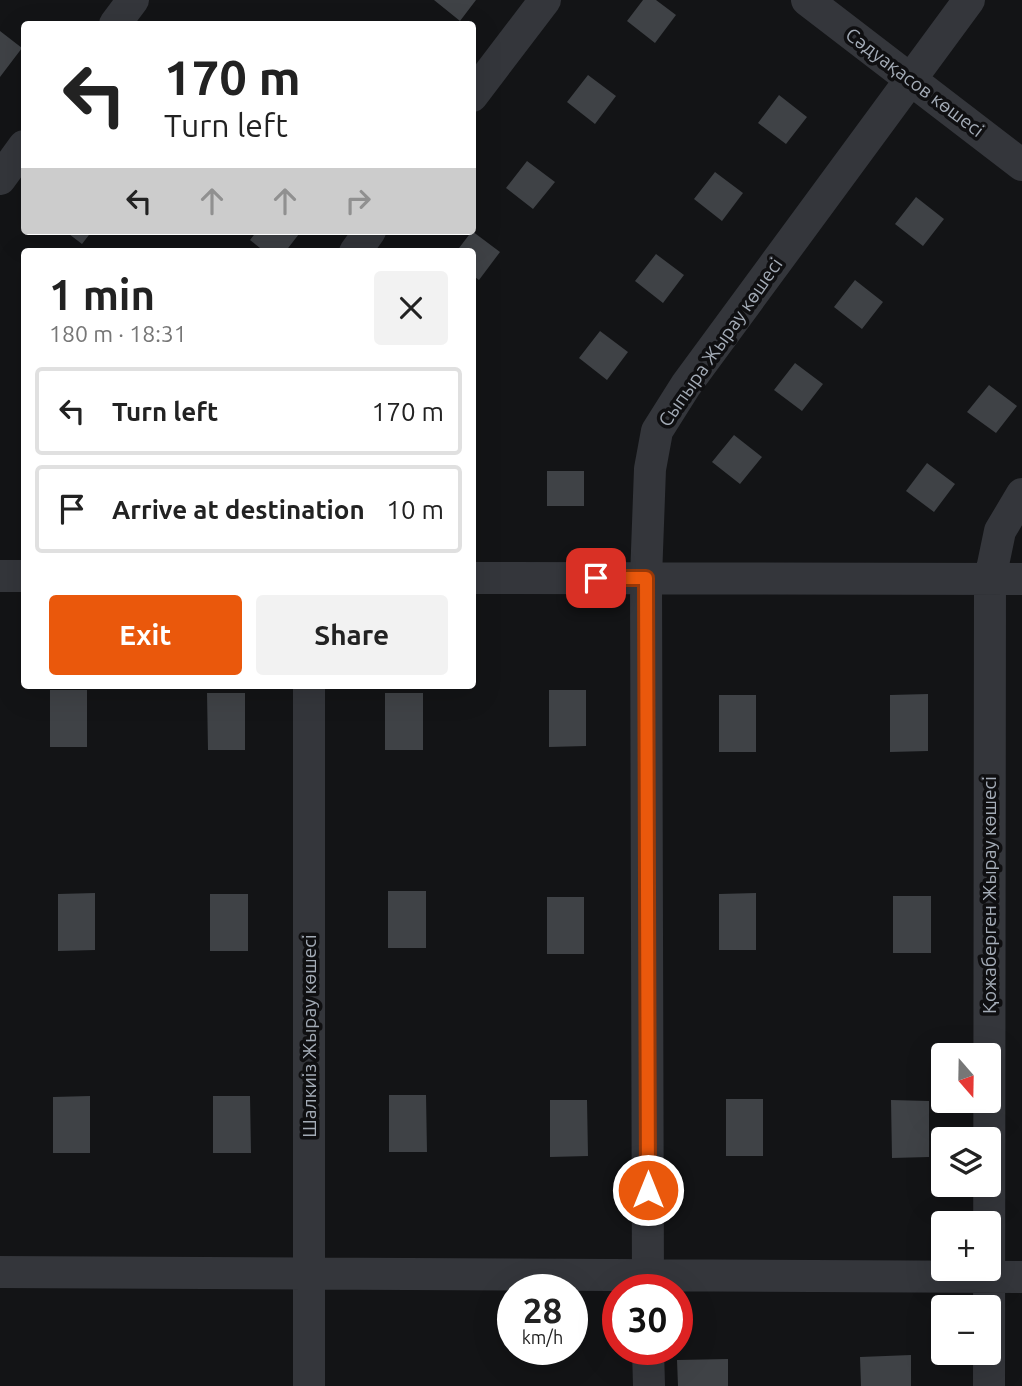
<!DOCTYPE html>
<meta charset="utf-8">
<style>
:root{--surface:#fff;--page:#f2f2f2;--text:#222;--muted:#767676;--line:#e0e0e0;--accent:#ea580c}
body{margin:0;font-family:Ubuntu,sans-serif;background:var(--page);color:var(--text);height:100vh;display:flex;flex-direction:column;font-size:26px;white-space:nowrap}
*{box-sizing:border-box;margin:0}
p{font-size:23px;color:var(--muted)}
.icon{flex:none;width:38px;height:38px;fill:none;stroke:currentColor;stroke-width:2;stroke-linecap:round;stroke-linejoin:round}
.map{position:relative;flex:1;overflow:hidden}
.panel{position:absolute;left:21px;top:248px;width:455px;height:441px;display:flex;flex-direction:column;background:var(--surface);border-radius:7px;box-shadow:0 7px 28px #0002}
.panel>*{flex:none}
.guide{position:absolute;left:21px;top:21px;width:455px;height:214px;border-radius:7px;box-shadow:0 7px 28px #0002;background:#fff;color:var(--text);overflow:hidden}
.needle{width:46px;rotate:160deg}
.controls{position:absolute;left:931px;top:1043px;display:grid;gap:14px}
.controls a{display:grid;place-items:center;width:70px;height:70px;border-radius:7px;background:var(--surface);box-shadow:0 7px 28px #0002;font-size:35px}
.speed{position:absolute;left:497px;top:1274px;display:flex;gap:14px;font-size:35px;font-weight:700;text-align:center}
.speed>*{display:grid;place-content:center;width:91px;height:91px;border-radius:50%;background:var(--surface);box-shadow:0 7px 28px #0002;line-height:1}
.speed small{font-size:18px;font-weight:400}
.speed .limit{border:10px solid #d22;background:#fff;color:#111}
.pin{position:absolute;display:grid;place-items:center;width:60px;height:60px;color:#fff;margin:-30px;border-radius:14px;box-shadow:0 4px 10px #0006}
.me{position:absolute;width:77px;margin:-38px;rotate:0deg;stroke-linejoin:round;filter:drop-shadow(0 0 5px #0008)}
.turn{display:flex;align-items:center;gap:24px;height:147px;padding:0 28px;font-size:32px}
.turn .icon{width:91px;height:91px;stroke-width:2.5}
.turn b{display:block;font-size:49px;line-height:60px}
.lanes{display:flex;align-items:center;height:66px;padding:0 28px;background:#0003;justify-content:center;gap:35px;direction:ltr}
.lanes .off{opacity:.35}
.round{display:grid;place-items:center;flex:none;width:74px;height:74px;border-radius:7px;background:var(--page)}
.headline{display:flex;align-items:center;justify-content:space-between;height:119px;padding:0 28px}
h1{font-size:42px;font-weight:700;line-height:52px}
.button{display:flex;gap:14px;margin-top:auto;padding:14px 28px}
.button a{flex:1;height:80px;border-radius:7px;background:var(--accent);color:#fff;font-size:28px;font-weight:700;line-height:80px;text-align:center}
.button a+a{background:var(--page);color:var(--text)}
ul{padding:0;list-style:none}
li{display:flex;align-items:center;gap:21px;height:88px;margin:0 14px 10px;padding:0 14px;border:4px solid var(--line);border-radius:7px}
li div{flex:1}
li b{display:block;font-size:26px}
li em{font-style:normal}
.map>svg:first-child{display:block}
.building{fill:#3f4246}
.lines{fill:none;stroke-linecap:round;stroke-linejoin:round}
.minor{stroke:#34363b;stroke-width:32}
.route-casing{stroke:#983908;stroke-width:18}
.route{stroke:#ea580c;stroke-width:12}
.labels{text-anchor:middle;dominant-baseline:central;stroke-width:7;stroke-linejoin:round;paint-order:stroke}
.street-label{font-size:19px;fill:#a4acb7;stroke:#0f0f11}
</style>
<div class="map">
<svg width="1022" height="1386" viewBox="0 0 1022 1386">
<rect width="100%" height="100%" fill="#131416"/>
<!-- building -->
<path class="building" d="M 434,0 L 476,0 L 460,21 Z
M 643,0 L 656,0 L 676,15 L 655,43 L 627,21 Z
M 0,31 L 22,48 L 0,77 Z
M 588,75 L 616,96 L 595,124 L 567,102 Z
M 779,95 L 807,117 L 786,144 L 758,123 Z
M 527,161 L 555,182 L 533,209 L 506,188 Z
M 715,172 L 743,193 L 722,221 L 694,199 Z
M 916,197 L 944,219 L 923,246 L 895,224 Z
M 65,231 L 92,231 L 82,244 Z
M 257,231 L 294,231 L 299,234 L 285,252 L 265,252 L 250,240 Z
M 472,231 L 500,252 L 479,280 L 472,275 L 472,252 L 456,252 Z
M 656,254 L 684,275 L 663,303 L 635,281 Z
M 855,280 L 883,302 L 862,329 L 834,307 Z
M 600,331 L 628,352 L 607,380 L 579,358 Z
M 795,363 L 823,384 L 802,411 L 774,390 Z
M 989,385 L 1017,406 L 996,433 L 967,412 Z
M 734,435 L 762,457 L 740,484 L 712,462 Z
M 927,463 L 955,484 L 934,512 L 906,491 Z
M 547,471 L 584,471 L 584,506 L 547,506 Z
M 50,690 L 87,690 L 87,747 L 50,747 Z
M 549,690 L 586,690 L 586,746 L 549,747 Z
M 207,693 L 245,693 L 245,750 L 208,750 Z
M 385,693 L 423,693 L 423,750 L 385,750 Z
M 928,694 L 928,751 L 890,752 L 890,695 Z
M 719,695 L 756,695 L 756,752 L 719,752 Z
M 388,891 L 426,891 L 426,948 L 388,948 Z
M 95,893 L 95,950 L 58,951 L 58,894 Z
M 756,893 L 756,950 L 719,950 L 719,894 Z
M 210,894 L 248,894 L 248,951 L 210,951 Z
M 893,896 L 931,896 L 931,953 L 893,953 Z
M 547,897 L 584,897 L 584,954 L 547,954 Z
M 389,1095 L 426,1095 L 427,1152 L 389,1152 Z
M 90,1096 L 90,1153 L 53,1153 L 53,1097 Z
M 213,1096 L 250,1096 L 251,1153 L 213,1153 Z
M 726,1099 L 763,1099 L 763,1156 L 726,1156 Z
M 550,1100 L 587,1100 L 588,1156 L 550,1157 Z
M 891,1100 L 929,1101 L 929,1157 L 892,1158 Z
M 911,1355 L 911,1386 L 861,1386 L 860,1357 Z
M 728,1359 L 728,1386 L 678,1386 L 677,1360 Z"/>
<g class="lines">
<!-- minor -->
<path class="minor" d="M 807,0 L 1022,165
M 115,24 L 133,0
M 472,96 L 545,0
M 0,179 L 24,146
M 355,252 L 370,231
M 0,576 L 24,576
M 472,578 L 1022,579
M 0,1272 L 1022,1277
M 648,1290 L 646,578 L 650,469 L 657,431 L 686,385 L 969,0
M 648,1349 L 649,1386
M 309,1386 L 309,686
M 989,1386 L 990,579 L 1000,531 L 1022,494"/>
</g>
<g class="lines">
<defs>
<path id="route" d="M 596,578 L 646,578 L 648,1190"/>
</defs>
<!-- route casing -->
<use href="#route" class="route-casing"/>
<!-- route -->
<use href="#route" class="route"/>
</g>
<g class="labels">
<!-- street labels -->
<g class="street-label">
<text transform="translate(915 82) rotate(37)">Сәдуақасов көшесі</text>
<text transform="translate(720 342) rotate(-55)">Сыпыра Жырау көшесі</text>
<text transform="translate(989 895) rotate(-90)">Қожаберген Жырау көшесі</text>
<text transform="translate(309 1036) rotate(-90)">Шалкиіз Жырау көшесі</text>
</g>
</g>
</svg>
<div class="controls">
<a><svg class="needle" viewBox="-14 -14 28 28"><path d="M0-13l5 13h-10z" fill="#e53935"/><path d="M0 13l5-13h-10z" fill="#767676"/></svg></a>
<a><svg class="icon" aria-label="layers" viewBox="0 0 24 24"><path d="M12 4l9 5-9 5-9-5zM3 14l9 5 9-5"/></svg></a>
<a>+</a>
<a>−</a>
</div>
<div class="speed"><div>28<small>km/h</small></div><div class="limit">30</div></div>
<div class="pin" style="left:596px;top:578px;background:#d93025"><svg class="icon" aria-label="arrive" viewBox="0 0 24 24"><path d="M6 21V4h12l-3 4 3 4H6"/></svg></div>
<svg class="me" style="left:648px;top:1190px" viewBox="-20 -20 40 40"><circle r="17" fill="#ea580c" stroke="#fff" stroke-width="3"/><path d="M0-11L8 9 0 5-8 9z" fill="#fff"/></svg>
<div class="guide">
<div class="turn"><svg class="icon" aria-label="left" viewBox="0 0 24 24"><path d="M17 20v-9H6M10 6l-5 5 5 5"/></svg><div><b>170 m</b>Turn left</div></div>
<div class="lanes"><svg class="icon" aria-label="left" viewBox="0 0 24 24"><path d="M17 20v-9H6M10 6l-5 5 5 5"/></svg><svg class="icon off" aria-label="ahead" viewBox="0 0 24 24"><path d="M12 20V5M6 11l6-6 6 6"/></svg><svg class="icon off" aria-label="ahead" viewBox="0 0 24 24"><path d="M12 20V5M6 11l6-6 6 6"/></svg><svg class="icon off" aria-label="right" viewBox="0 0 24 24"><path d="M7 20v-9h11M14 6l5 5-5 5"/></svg></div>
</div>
<section class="panel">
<div class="headline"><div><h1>1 min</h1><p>180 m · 18:31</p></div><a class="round"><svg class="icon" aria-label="close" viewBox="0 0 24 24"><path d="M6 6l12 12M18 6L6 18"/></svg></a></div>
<ul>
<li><svg class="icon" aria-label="left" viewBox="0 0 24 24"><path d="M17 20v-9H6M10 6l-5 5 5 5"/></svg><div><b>Turn left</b></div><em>170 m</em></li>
<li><svg class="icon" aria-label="arrive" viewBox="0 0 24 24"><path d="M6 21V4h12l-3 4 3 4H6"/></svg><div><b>Arrive at destination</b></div><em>10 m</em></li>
</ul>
<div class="button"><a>Exit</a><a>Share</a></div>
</section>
</div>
